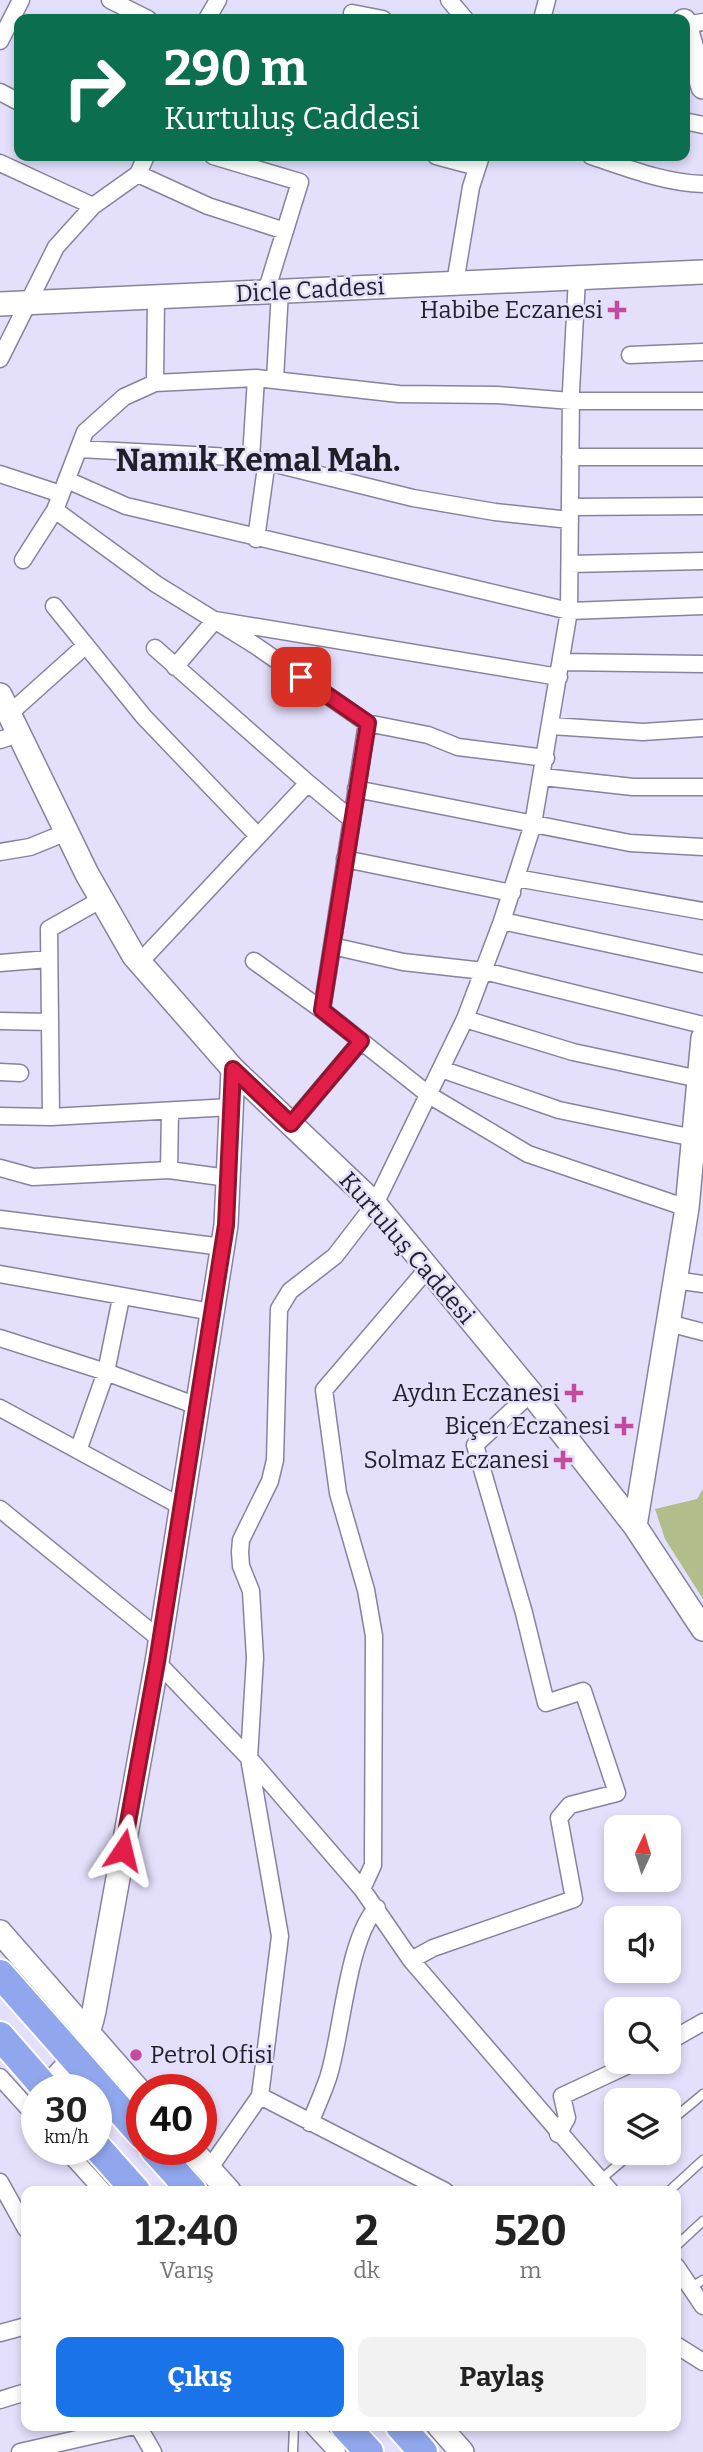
<!DOCTYPE html>
<html lang="tr">
<meta charset="utf-8">
<style>
:root{--surface:#fff;--page:#f2f2f2;--text:#222;--muted:#767676;--accent:#1a73e8}
body{margin:0;font-family:Bitter,serif;background:var(--page);color:var(--text);height:100vh;display:flex;flex-direction:column;font-size:26px;white-space:nowrap}
*{box-sizing:border-box;margin:0}
p{font-size:23px;color:var(--muted)}
.icon{flex:none;width:38px;height:38px;fill:none;stroke:currentColor;stroke-width:2;stroke-linecap:round;stroke-linejoin:round}
.map{position:relative;flex:1;overflow:hidden}
.sheet{position:absolute;left:21px;top:2186px;width:660px;height:245px;display:flex;flex-direction:column;background:var(--surface);border-radius:14px;box-shadow:0 4px 10px #0003}
.sheet>*{flex:none}
.banner{position:absolute;left:14px;top:14px;width:676px;height:147px;border-radius:14px;box-shadow:0 4px 10px #0003;background:#0b6e4f;color:#fff;overflow:hidden}
.needle{width:46px;rotate:4deg}
.tools{position:absolute;left:604px;top:1815px;display:grid;gap:14px}
.tools a{display:grid;place-items:center;width:77px;height:77px;border-radius:14px;background:var(--surface);box-shadow:0 4px 10px #0003;font-size:35px}
.speed{position:absolute;left:21px;top:2074px;display:flex;gap:14px;font-size:35px;font-weight:700;text-align:center}
.speed>*{display:grid;place-content:center;width:91px;height:91px;border-radius:50%;background:var(--surface);box-shadow:0 4px 10px #0003;line-height:1}
.speed small{font-size:18px;font-weight:400}
.speed .limit{border:10px solid #d22;background:#fff;color:#111}
.pin{position:absolute;display:grid;place-items:center;width:60px;height:60px;color:#fff;margin:-30px;border-radius:14px;box-shadow:0 4px 10px #0006}
.me{position:absolute;width:77px;margin:-38px;rotate:10deg;stroke-linejoin:round;filter:drop-shadow(0 0 5px #0008)}
.turn{display:flex;align-items:center;gap:24px;height:147px;padding:0 35px;font-size:32px}
.turn .icon{width:91px;height:91px;stroke-width:2.5}
.turn b{display:block;font-size:49px;line-height:60px}
.eta{display:flex;justify-content:space-evenly;align-items:center;height:119px;text-align:center}
.eta b{font-size:42px;font-weight:700;line-height:49px}
.action{display:flex;gap:14px;margin-top:auto;padding:14px 35px}
.action a{flex:1;height:80px;border-radius:14px;background:var(--accent);color:#fff;font-size:28px;font-weight:700;line-height:80px;text-align:center}
.action a+a{background:var(--page);color:var(--text)}
.map>svg:first-child{display:block}
.green{fill:#b1bd8a}
.lines{fill:none;stroke-linecap:round;stroke-linejoin:round}
.lane-casing{stroke:#88839d;stroke-width:11}
.street-casing{stroke:#88839d;stroke-width:19}
.secondary-casing{stroke:#88839d;stroke-width:26}
.highway-casing{stroke:#fff;stroke-width:32}
.lane{stroke:#fff;stroke-width:8}
.street{stroke:#fff;stroke-width:16}
.secondary{stroke:#fff;stroke-width:23}
.highway{stroke:#91a7ed;stroke-width:28}
.route-casing{stroke:#92132f;stroke-width:18}
.route{stroke:#e11d48;stroke-width:12}
.poi-dot{fill:#c44a9d;stroke:#e4dffb;stroke-width:2.5}
.labels{text-anchor:middle;dominant-baseline:central;stroke-width:5;stroke-linejoin:round;paint-order:stroke}
.street-label{font-size:24px;fill:#211f29;stroke:#e4dffb}
.poi-label{font-size:24px;fill:#211f29;stroke:#e4dffb;text-anchor:end}
.district-label{font-size:32px;font-weight:bold;fill:#211f29;stroke:#e4dffb}
</style>
<div class="map">
<svg width="703" height="2452" viewBox="0 0 703 2452">
<rect width="100%" height="100%" fill="#e4dffb"/>
<!-- green -->
<path class="green" d="M 703,1489 L 703,1599 L 665,1539 L 655,1509 L 697,1499 Z"/>
<g class="lines">
<defs>
<path id="lane" d="M 668,2123 L 703,2094
M 600,2180 L 633,2152
M 669,2191 L 703,2160
M 676,2246 L 703,2221
M 690,2288 L 703,2280
M 293,2452 L 294,2426"/>
<path id="street" d="M 110,0 L 148,19
M 449,0 L 465,19
M 352,13 L 383,19
M 207,19 L 218,0
M 542,19 L 547,0
M 685,25 L 703,22
M 0,41 L 21,0
M 0,92 L 19,102
M 684,121 L 703,125
M 213,156 L 300,182 L 266,292
M 436,156 L 477,167
M 591,156 C 627,168 665,183 703,184
M 0,163 L 93,206
M 138,174 L 208,206 L 285,231
M 455,283 L 471,187 L 481,156
M 630,355 L 703,352
M 0,359 L 56,247 L 93,206 L 138,174 L 146,156
M 275,379 L 280,291
M 155,383 L 156,297
M 79,449 L 251,458 L 413,498 L 495,512 L 570,520
M 570,457 L 703,457
M 251,458 L 256,378
M 0,474 L 61,494
M 67,480 L 126,506 L 569,611 L 703,606
M 570,507 L 703,506
M 55,510 L 156,584 L 256,646 L 367,723 L 322,1010 L 254,961
M 256,539 L 267,460
M 23,560 L 55,510 L 85,432 L 124,397 L 155,383 L 256,378 L 399,394 L 497,395 L 571,401 L 703,401
M 570,564 L 703,561
M 54,606 L 144,717 L 258,836
M 561,662 L 703,664
M 175,667 L 215,620 L 559,677
M 9,714 L 86,645
M 367,723 L 428,735 L 458,747 L 546,758
M 551,726 L 643,732 L 703,728
M 0,740 L 19,734
M 543,777 L 633,787 L 703,787
M 308,783 L 351,819
M 356,789 L 630,843 L 703,847
M 0,852 L 30,847 L 67,832
M 345,859 L 512,893
M 516,878 L 703,911
M 502,921 L 703,964
M 332,946 L 403,962 L 484,971 L 703,1025
M 140,962 L 308,783 L 155,648
M 0,963 L 49,959
M 322,1010 L 429,1095 L 528,1154 L 687,1208
M 465,1019 L 573,1052 L 699,1079
M 0,1021 L 50,1022
M 441,1069 L 559,1110 L 694,1138
M 0,1072 L 20,1073
M 0,1116 L 51,1117 L 231,1107
M 51,1117 L 49,929 L 102,899
M 291,1124 L 361,1041
M 0,1168 L 33,1177 L 169,1170 L 228,1178
M 169,1170 L 170,1111
M 0,1219 L 223,1247
M 0,1274 L 212,1312
M 675,1280 L 703,1284
M 668,1323 L 703,1332
M 0,1338 L 106,1372 L 197,1406
M 0,1408 L 182,1507
M 79,1448 L 106,1372 L 121,1298
M 0,1509 L 161,1640
M 157,1662 L 249,1758 L 362,1889 L 411,1960 L 610,2191
M 362,1889 L 373,1865 L 374,1636 L 366,1590 L 338,1493 L 324,1390 L 428,1268
M 411,1960 L 433,1948 L 574,1899 L 559,1818 L 570,1805 L 617,1793 L 583,1691 L 546,1703 L 524,1613 L 475,1445 L 531,1393
M 668,2042 L 703,2022
M 0,2077 L 37,2118
M 260,2096 L 445,2191
M 310,2123 C 316,2108 323,2093 328,2078 C 342,2036 347,1938 377,1908
M 558,2134 L 567,2118 L 562,2096 L 635,2062
M 65,2149 L 103,2191
M 209,2169 L 260,2096 L 280,1936 L 249,1758 L 255,1658 L 251,1591 L 241,1566 L 240,1552 L 241,1540 L 270,1481 L 275,1460 L 279,1309 L 290,1291 L 335,1256 L 375,1204 L 465,1019 L 502,921 L 533,824 L 569,611 L 571,391 L 577,278
M 0,2182 L 26,2229
M 676,2266 L 703,2306
M 0,2333 L 26,2326
M 676,2345 L 703,2362
M 0,2400 L 26,2392
M 138,2426 L 153,2452
M 313,2426 L 337,2452
M 20,2452 L 134,2426"/>
<path id="secondary" d="M 684,21 L 703,87
M 0,304 L 703,272
M 0,695 L 87,874 L 134,956 L 233,1069 L 375,1204 L 531,1393 L 635,1526 L 703,1629
M 635,1526 L 687,1208 L 703,1038
M 0,1932 L 142,2094
M 46,2088 C 71,2064 87,2046 94,2011 L 157,1662 L 226,1225 L 233,1069
M 191,2149 L 229,2191
M 439,2426 L 462,2452"/>
<path id="highway" d="M 0,1974 L 142,2135
M 0,2036 L 47,2090
M 96,2146 L 136,2191
M 154,2149 L 192,2191
M 345,2426 L 369,2452
M 400,2426 L 423,2452"/>
</defs>
<!-- lane casing -->
<use href="#lane" class="lane-casing"/>
<!-- street casing -->
<use href="#street" class="street-casing"/>
<!-- secondary casing -->
<use href="#secondary" class="secondary-casing"/>
<!-- highway casing -->
<use href="#highway" class="highway-casing"/>
<!-- lane -->
<use href="#lane" class="lane"/>
<!-- street -->
<use href="#street" class="street"/>
<!-- secondary -->
<use href="#secondary" class="secondary"/>
<!-- highway -->
<use href="#highway" class="highway"/>
</g>
<g class="lines">
<defs>
<path id="route" d="M 123,1850 L 157,1662 L 226,1225 L 233,1069 L 291,1124 L 361,1041 L 322,1010 L 368,723 L 301,677"/>
</defs>
<!-- route casing -->
<use href="#route" class="route-casing"/>
<!-- route -->
<use href="#route" class="route"/>
</g>
<!-- markers -->
<g class="poi-dot">
<path d="M613.5 299.5h7v7h7v7h-7v7h-7v-7h-7v-7h7z"/>
<path d="M570.5 1382.5h7v7h7v7h-7v7h-7v-7h-7v-7h7z"/>
<path d="M620.5 1415.5h7v7h7v7h-7v7h-7v-7h-7v-7h7z"/>
<path d="M559.5 1449.5h7v7h7v7h-7v7h-7v-7h-7v-7h7z"/>
<circle cx="136" cy="2055" r="7"/>
</g>
<g class="labels">
<!-- street labels -->
<g class="street-label">
<text transform="translate(310 290) rotate(-3)">Dicle Caddesi</text>
<text transform="translate(407 1248) rotate(49)">Kurtuluş Caddesi</text>
</g>
<!-- poi labels -->
<g class="poi-label">
<text x="603" y="310">Habibe Eczanesi</text>
<text x="560" y="1393">Aydın Eczanesi</text>
<text x="610" y="1426">Biçen Eczanesi</text>
<text x="549" y="1460">Solmaz Eczanesi</text>
<text x="150" y="2055" text-anchor="start">Petrol Ofisi</text>
</g>
<!-- district labels -->
<g class="district-label">
<text x="258" y="460">Namık Kemal Mah.</text>
</g>
</g>
</svg>
<div class="tools">
<a><svg class="needle" viewBox="-14 -14 28 28"><path d="M0-13l5 13h-10z" fill="#e53935"/><path d="M0 13l5-13h-10z" fill="#767676"/></svg></a>
<a><svg class="icon" aria-label="sound" viewBox="0 0 24 24"><path d="M4 9h4l5-4v14l-5-4H4zM17 9q2 3 0 6"/></svg></a>
<a><svg class="icon" aria-label="search" viewBox="0 0 24 24"><circle cx="10" cy="10" r="6"/><path d="M15 15l6 6"/></svg></a>
<a><svg class="icon" aria-label="layers" viewBox="0 0 24 24"><path d="M12 4l9 5-9 5-9-5zM3 14l9 5 9-5"/></svg></a>
</div>
<div class="speed"><div>30<small>km/h</small></div><div class="limit">40</div></div>
<div class="pin" style="left:301px;top:677px;background:#d93025"><svg class="icon" aria-label="arrive" viewBox="0 0 24 24"><path d="M6 21V4h12l-3 4 3 4H6"/></svg></div>
<svg class="me" style="left:123px;top:1850px" viewBox="-20 -20 40 40"><path d="M0-17L14 15 0 8-14 15z" fill="#e11d48" stroke="#fff" stroke-width="4"/></svg>
<div class="banner">
<div class="turn"><svg class="icon" aria-label="right" viewBox="0 0 24 24"><path d="M7 20v-9h11M14 6l5 5-5 5"/></svg><div><b>290 m</b>Kurtuluş Caddesi</div></div>
</div>
<section class="sheet">
<div class="eta">
<div><b>12:40</b><p>Varış</p></div>
<div><b>2</b><p>dk</p></div>
<div><b>520</b><p>m</p></div>
</div>
<div class="action"><a>Çıkış</a><a>Paylaş</a></div>
</section>
</div>
